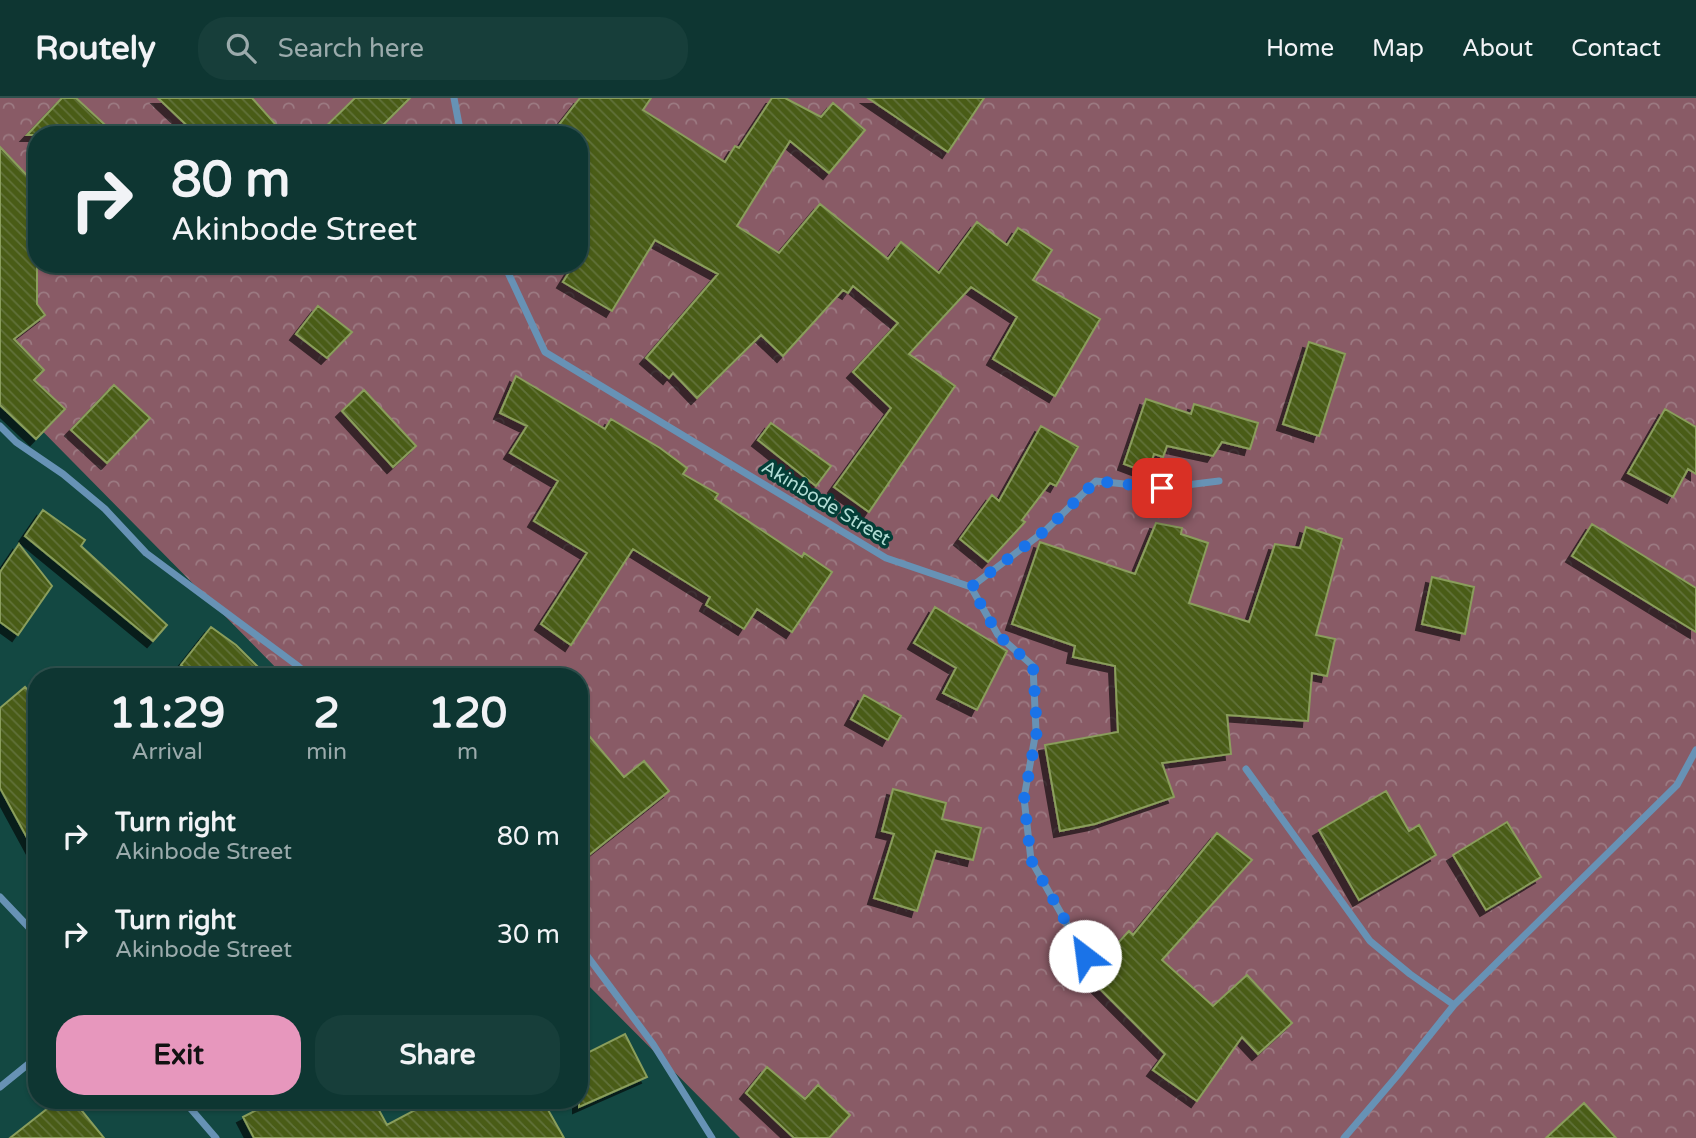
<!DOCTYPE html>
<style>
:root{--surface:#0e3632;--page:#173e3a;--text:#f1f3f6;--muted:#9babac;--line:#2e504d;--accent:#e797bd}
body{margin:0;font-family:"Varela Round",sans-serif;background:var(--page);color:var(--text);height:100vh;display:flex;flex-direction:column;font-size:26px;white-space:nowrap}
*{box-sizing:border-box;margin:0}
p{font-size:23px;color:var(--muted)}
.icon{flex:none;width:38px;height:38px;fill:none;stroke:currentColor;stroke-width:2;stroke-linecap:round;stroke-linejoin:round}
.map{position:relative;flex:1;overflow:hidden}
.sheet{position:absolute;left:28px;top:570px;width:560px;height:441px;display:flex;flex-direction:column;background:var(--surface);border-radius:28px;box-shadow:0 2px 5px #0004,0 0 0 2px var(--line)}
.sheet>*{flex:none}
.top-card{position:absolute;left:28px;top:28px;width:560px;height:147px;border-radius:28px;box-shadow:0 2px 5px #0004,0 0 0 2px var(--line);background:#0e3632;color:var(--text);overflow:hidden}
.pin{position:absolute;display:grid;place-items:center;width:60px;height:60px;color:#fff;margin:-30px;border-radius:14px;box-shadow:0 4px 10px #0006}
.me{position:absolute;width:77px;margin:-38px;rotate:330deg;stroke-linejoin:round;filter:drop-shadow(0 0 5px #0008)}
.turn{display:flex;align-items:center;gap:24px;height:147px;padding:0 28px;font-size:32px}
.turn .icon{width:91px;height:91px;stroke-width:2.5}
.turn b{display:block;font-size:49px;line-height:60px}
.eta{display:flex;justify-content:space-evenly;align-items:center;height:119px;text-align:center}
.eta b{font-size:42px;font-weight:800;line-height:49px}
.cta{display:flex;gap:14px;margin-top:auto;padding:14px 28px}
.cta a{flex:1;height:80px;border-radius:28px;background:var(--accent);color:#111;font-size:28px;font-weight:800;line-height:80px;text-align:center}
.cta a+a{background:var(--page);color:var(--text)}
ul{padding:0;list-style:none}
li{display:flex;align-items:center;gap:21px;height:98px;padding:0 28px}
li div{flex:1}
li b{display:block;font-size:26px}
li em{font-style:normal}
header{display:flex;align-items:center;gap:42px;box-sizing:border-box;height:98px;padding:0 35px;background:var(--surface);border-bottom:2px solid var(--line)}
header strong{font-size:33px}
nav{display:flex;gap:38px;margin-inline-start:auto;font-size:24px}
.search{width:490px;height:63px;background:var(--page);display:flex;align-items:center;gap:18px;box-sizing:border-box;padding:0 24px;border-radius:28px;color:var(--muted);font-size:26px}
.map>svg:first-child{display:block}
.forest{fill:url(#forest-crowns);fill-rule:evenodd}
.building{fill:url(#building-back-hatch);stroke:#8a9e5c;stroke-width:2;filter:url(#shadow)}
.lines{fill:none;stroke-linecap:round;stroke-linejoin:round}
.street{stroke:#6792b5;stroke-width:7}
.route{stroke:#1a73e8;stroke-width:12;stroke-dasharray:0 21.6}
.labels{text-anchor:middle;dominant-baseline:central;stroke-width:7;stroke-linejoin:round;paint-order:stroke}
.street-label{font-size:19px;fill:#b1ddd5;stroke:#033e37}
</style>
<header>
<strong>Routely</strong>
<div class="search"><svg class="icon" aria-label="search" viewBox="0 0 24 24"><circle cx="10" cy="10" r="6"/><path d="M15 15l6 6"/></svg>Search here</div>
<nav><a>Home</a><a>Map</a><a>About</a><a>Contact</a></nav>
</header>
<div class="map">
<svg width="1696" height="1040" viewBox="0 0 1696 1040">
<defs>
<pattern id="forest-crowns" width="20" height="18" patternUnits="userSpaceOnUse" patternTransform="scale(1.75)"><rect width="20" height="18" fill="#895b66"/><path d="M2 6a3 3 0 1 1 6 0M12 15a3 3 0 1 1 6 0" fill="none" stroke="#9c7a82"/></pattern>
<pattern id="building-back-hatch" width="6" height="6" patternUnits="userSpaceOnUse" patternTransform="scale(1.75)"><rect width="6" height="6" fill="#495b18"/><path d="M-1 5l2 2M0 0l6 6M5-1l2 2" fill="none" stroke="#617239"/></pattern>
<filter id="shadow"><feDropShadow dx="-6" dy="6" stdDeviation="0" flood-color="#0009"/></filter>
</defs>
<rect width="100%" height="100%" fill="#134842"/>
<!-- forest -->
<path class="forest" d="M 0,0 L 1696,0 L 1696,1040 L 740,1040 L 579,878 L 579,579 L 285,579 L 0,290 ZM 37,37 L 579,37 L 579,166 L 37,166 Z"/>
<!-- building -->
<path class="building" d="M 62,0 L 76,0 L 116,37 L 27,37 Z
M 158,0 L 252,0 L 285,37 L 197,37 Z
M 355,0 L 410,0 L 373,37 L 317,37 Z
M 580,0 L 651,0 L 643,12 L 725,64 L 735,48 L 739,50 L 772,0 L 785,0 L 821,19 L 833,5 L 865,32 L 829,75 L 790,43 L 737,128 L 779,155 L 820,106 L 888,161 L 901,144 L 939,175 L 977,124 L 1007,147 L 1018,130 L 1052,152 L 1033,182 L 1100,221 L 1055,298 L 993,261 L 1017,219 L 971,189 L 909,256 L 955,288 L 869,414 L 834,389 L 891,310 L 853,274 L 898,225 L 853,188 L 848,195 L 843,192 L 783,258 L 761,237 L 697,300 L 673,275 L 669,280 L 646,260 L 718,176 L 655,142 L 612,213 L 563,184 L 574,166 L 579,166 L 579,37 L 551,37 Z
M 868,0 L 984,0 L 948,54 Z
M 0,49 L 37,88 L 37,206 L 45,217 L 14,241 L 44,272 L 34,282 L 65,311 L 36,341 L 0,307 Z
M 318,208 L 352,234 L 327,260 L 296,236 Z
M 1309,244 L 1345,256 L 1319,338 L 1283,326 Z
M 516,278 L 605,331 L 611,321 L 660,350 L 687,370 L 683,376 L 718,396 L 715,401 L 802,459 L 804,455 L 832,474 L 792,534 L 757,511 L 744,531 L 706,507 L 710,499 L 633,451 L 571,547 L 541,526 L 587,455 L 534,423 L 558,383 L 510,355 L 527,328 L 500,315 Z
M 114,287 L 150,320 L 107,365 L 71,332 Z
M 364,292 L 416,348 L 393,369 L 342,313 Z
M 1146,301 L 1191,316 L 1194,306 L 1258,325 L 1250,351 L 1222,344 L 1213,358 L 1167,348 L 1163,359 L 1154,356 L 1148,375 L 1124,366 Z
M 1665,311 L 1696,329 L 1696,376 L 1688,371 L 1673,399 L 1628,375 Z
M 771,325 L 831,368 L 816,388 L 758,342 Z
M 1041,328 L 1078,349 L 1056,388 L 1050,385 L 1022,422 L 1025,424 L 988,464 L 960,441 L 992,397 L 999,403 Z
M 43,412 L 85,442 L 81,448 L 167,527 L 153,543 L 25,438 Z
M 1156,425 L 1182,430 L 1181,436 L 1208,445 L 1189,505 L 1249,524 L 1275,446 L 1300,450 L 1306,429 L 1342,441 L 1316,537 L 1335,541 L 1327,578 L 1312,575 L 1308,623 L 1227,617 L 1231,656 L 1162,665 L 1174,699 L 1095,726 L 1060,733 L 1045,647 L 1118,634 L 1115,568 L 1073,559 L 1075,548 L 1012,526 L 1040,444 L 1135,476 Z
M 1592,426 L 1696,490 L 1696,534 L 1572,458 Z
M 19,446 L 52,488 L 18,537 L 0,524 L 0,474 Z
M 1432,479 L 1474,489 L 1465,536 L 1422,526 Z
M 935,509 L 1007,553 L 977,612 L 943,595 L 956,570 L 914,545 Z
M 211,529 L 236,547 L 268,579 L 196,579 L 181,567 Z
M 25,589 L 37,603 L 37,758 L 0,690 L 0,610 Z
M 864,597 L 901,618 L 888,642 L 851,621 Z
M 579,626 L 624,679 L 644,663 L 669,693 L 579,765 Z
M 893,691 L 946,705 L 942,721 L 981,730 L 973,762 L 936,753 L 917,813 L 874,800 L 894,736 L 882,733 Z
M 1386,693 L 1409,733 L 1419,727 L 1436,757 L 1359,802 L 1319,732 Z
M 1507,724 L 1541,779 L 1486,812 L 1453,757 Z
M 1217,735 L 1252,762 L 1162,862 L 1213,908 L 1247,877 L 1292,925 L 1258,956 L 1242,939 L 1197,1003 L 1153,972 L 1165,956 L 1087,878 L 1129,833 L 1133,837 Z
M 625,936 L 647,979 L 579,1009 L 579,959 Z
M 767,969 L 805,1001 L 818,987 L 850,1017 L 829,1040 L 794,1040 L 746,995 Z
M 57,1003 L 74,1003 L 104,1040 L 10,1040 Z
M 274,1003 L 374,1003 L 387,1027 L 432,1003 L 543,1003 L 564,1040 L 254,1040 L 243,1019 Z
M 1584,1005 L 1616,1040 L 1546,1040 Z"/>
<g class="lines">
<!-- street -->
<path class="street" d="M 454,0 L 461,37
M 504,166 L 545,254 L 886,460 L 971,489 L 1046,432 L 1096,383 L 1162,390 L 1219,383
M 0,328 L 16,344 L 63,376 L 105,411 L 146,455 L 298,568 L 310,579
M 971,489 L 998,537 L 1033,568 L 1036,633 L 1024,700 L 1031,762 L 1085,858
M 1246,671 L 1370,843 L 1410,876 L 1454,907 L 1397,978 L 1344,1040
M 0,799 L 37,838
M 579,847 L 653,946 L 712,1040
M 1454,907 L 1677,687 L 1696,652
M 0,989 L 37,959
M 184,1003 L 216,1040"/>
</g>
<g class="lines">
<!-- route -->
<path class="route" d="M 1085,858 L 1031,762 L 1024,701 L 1037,633 L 1033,568 L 998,537 L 971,489 L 1046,432 L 1096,383 L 1162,390"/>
</g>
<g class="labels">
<!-- street labels -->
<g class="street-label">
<text transform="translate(826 405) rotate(31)">Akinbode Street</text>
</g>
</g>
</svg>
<div class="pin" style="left:1162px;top:390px;background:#d93025"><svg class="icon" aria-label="arrive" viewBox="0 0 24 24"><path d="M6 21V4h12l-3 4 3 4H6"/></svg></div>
<svg class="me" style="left:1085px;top:858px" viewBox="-20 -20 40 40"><circle r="19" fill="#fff"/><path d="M0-13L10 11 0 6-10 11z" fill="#1a73e8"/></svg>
<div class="top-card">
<div class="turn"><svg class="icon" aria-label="right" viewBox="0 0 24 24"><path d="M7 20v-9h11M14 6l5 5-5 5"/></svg><div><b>80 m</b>Akinbode Street</div></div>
</div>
<section class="sheet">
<div class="eta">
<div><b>11:29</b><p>Arrival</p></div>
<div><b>2</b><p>min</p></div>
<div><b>120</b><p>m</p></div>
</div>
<ul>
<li><svg class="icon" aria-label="right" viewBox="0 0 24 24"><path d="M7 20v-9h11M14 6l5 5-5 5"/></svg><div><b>Turn right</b><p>Akinbode Street</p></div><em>80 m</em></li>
<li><svg class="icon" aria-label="right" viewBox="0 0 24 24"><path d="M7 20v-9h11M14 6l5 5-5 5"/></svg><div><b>Turn right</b><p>Akinbode Street</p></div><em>30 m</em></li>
</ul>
<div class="cta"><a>Exit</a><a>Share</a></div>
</section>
</div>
